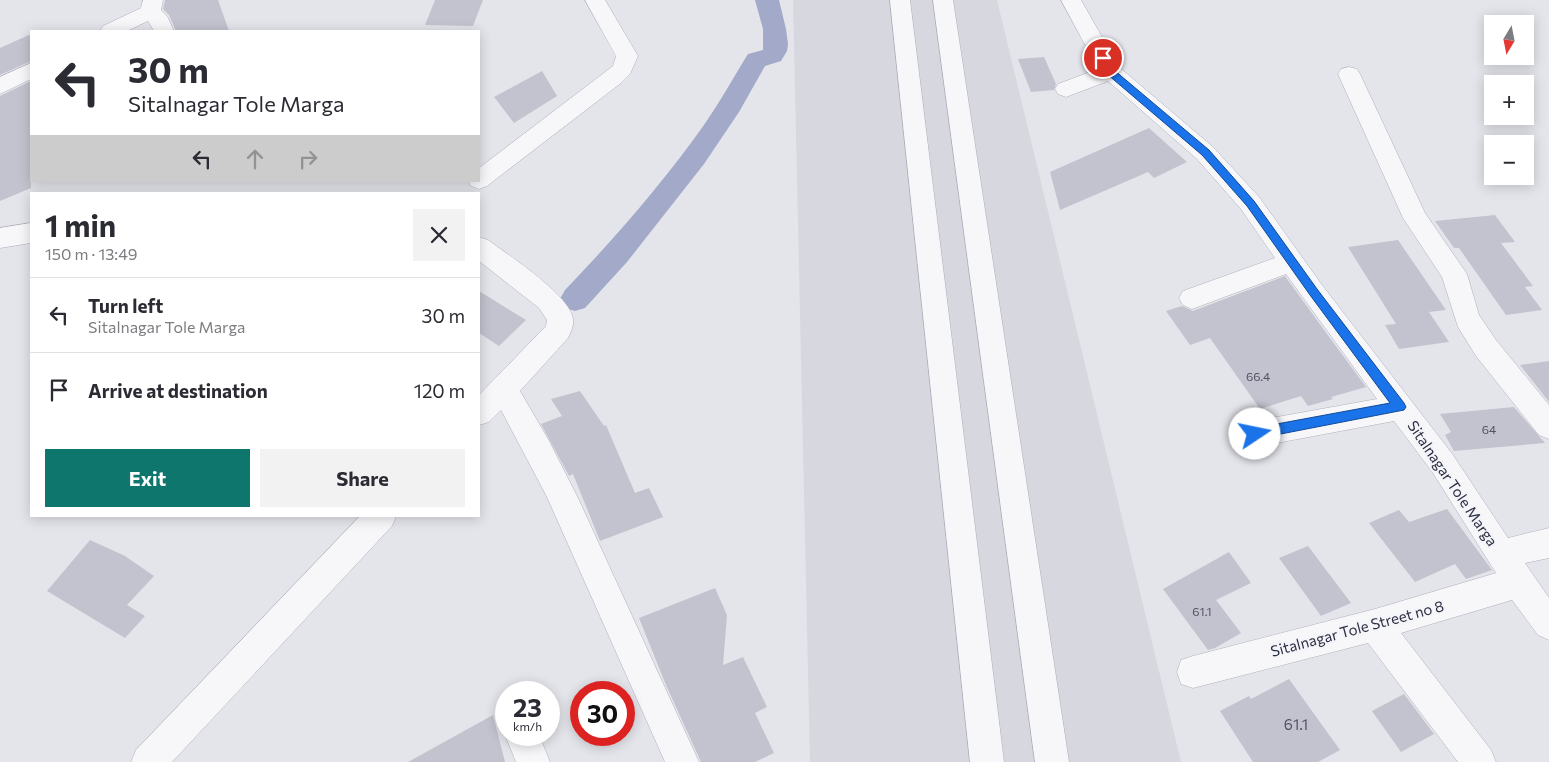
<!DOCTYPE html>
<meta charset="utf-8">
<style>
:root{--surface:#fff;--page:#f2f2f3;--text:#2b2b33;--muted:#7c7c81;--line:#e1e1e2;--accent:#0f766e}
body{margin:0;font-family:Commissioner,sans-serif;background:var(--page);color:var(--text);height:100vh;display:flex;flex-direction:column;font-size:19px;white-space:nowrap}
*{box-sizing:border-box;margin:0}
p{font-size:16px;color:var(--muted)}
.icon{flex:none;width:28px;height:28px;fill:none;stroke:currentColor;stroke-width:2;stroke-linecap:round;stroke-linejoin:round}
.map{position:relative;flex:1;overflow:hidden}
.details{position:absolute;left:30px;top:192px;width:450px;height:325px;display:flex;flex-direction:column;background:var(--surface);border-radius:0px;box-shadow:0 2px 12px #0003}
.details>*{flex:none}
.banner{position:absolute;left:30px;top:30px;width:450px;height:152px;border-radius:0px;box-shadow:0 2px 12px #0003;background:#fff;color:var(--text);overflow:hidden}
.needle{width:32px;rotate:190deg}
.tools{position:absolute;left:1484px;top:15px;display:grid;gap:10px}
.tools a{display:grid;place-items:center;width:50px;height:50px;border-radius:0px;background:var(--surface);box-shadow:0 2px 12px #0003;font-size:25px}
.speed{position:absolute;left:495px;top:681px;display:flex;gap:10px;font-size:25px;font-weight:700;text-align:center}
.speed>*{display:grid;place-content:center;width:65px;height:65px;border-radius:50%;background:var(--surface);box-shadow:0 2px 12px #0003;line-height:1}
.speed small{font-size:12px;font-weight:400}
.speed .limit{border:8px solid #d22;background:#fff;color:#111}
.pin{position:absolute;display:grid;place-items:center;width:42px;height:42px;color:#fff;margin:-21px;border:2px solid #fff;border-radius:50%;box-shadow:0 1px 5px #0007}
.me{position:absolute;width:55px;margin:-28px;rotate:79deg;stroke-linejoin:round;filter:drop-shadow(0 0 4px #0008)}
.turn{display:flex;align-items:center;gap:18px;height:105px;padding:0 15px;font-size:22px}
.turn .icon{width:65px;height:65px;stroke-width:2.5}
.turn b{display:block;font-size:35px;line-height:42px}
.lanes{display:flex;align-items:center;height:48px;padding:0 15px;background:#0003;justify-content:center;gap:25px;direction:ltr}
.lanes .off{opacity:.35}
.round{display:grid;place-items:center;flex:none;width:52px;height:52px;border-radius:0px;background:var(--page)}
.summary{display:flex;align-items:center;justify-content:space-between;height:85px;padding:0 15px}
h1{font-size:30px;font-weight:700;line-height:38px}
.button{display:flex;gap:10px;margin-top:auto;padding:10px 15px}
.button a{flex:1;height:58px;border-radius:0px;background:var(--accent);color:#fff;font-size:20px;font-weight:700;line-height:58px;text-align:center}
.button a+a{background:var(--page);color:var(--text)}
ul{padding:0;list-style:none}
li{display:flex;align-items:center;gap:15px;height:75px;padding:0 15px;border-top:1px solid var(--line)}
li div{flex:1}
li b{display:block;font-size:19px}
li em{font-style:normal}
.map>svg:first-child{display:block}
.built{fill:#d7d7e0}
.lines{fill:none;stroke-linecap:round;stroke-linejoin:round}
.canal{fill:#a2a9c9;fill-rule:evenodd}
.building{fill:#c2c3ce}
.minor-casing{stroke:#adaeb9;stroke-width:1}
.tertiary-casing{stroke:#adaeb9;stroke-width:1}
.minor{fill:#f7f7fa;fill-rule:evenodd}
.tertiary{fill:#f7f7fa;fill-rule:evenodd}
.route{fill:#1a73e8;stroke:#114b97}
.labels{text-anchor:middle;dominant-baseline:central;stroke-width:4.5;stroke-linejoin:round;paint-order:stroke}
.number-label{font-size:12px;fill:#525366}
.street-label{font-size:15px;fill:#2d2e43;stroke:#f4f5f9}
.near-number-label{font-size:15px;fill:#525366}
</style>
<div class="map">
<svg width="1549" height="762" viewBox="0 0 1549 762">
<rect width="100%" height="100%" fill="#e4e5eb"/>
<!-- built -->
<path class="built" d="M 793,0 L 997,0 L 1181,762 L 810,762 Z"/>
<g class="lines">
<!-- canal -->
<path class="canal" d="M 755,0 L 779,0 L 786,29 L 788,44 L 787,51 L 781,61 L 765,66 L 739,112 L 704,164 L 627,262 L 585,308 L 575,311 L 565,308 L 560,299 L 565,290 C 615,238 662,184 704,125 C 720,102 733,78 748,54 L 763,50 L 763,29 Z"/>
</g>
<!-- building -->
<path class="building" d="M 165,0 L 218,0 L 229,31 L 176,31 L 169,15 L 163,9 Z
M 435,0 L 483,0 L 473,26 L 425,25 Z
M 31,34 L 31,61 L 0,75 L 0,48 Z
M 1044,57 L 1056,84 L 1054,90 L 1031,92 L 1018,59 Z
M 542,71 L 557,96 L 514,123 L 494,97 Z
M 31,81 L 31,188 L 0,201 L 0,96 Z
M 1149,128 L 1187,162 L 1154,178 L 1148,172 L 1060,210 L 1050,172 Z
M 1495,215 L 1515,242 L 1501,243 L 1533,286 L 1525,287 L 1542,310 L 1506,315 L 1459,248 L 1454,248 L 1435,221 Z
M 1398,240 L 1446,310 L 1429,312 L 1449,342 L 1399,349 L 1385,325 L 1396,324 L 1348,247 Z
M 1285,276 L 1327,334 L 1366,387 L 1331,397 L 1333,399 L 1308,406 L 1301,396 L 1260,409 L 1210,338 L 1190,345 L 1166,311 L 1182,306 L 1193,311 Z
M 479,291 L 526,320 L 499,346 L 479,333 Z
M 1549,361 L 1549,402 L 1520,365 Z
M 580,391 L 604,426 L 606,425 L 635,493 L 649,488 L 663,517 L 600,541 L 573,474 L 569,476 L 541,424 L 562,416 L 551,399 Z
M 1514,407 L 1545,443 L 1454,451 L 1445,435 L 1451,432 L 1440,414 Z
M 1447,509 L 1492,570 L 1466,579 L 1455,564 L 1415,582 L 1369,523 L 1399,510 L 1409,522 Z
M 90,540 L 125,556 L 154,576 L 127,605 L 145,616 L 125,638 L 47,591 Z
M 1308,546 L 1351,603 L 1321,616 L 1279,558 Z
M 1229,552 L 1251,583 L 1216,600 L 1241,633 L 1215,648 L 1208,650 L 1163,589 Z
M 715,588 L 727,615 L 723,665 L 743,657 L 767,707 L 755,713 L 774,753 L 755,762 L 701,762 L 666,685 L 639,618 Z
M 1289,679 L 1340,750 L 1318,762 L 1253,762 L 1220,711 L 1249,696 L 1251,699 Z
M 1404,694 L 1434,734 L 1401,752 L 1372,711 Z
M 493,715 L 505,762 L 408,762 Z"/>
<g class="lines">
<defs>
<path id="minor" d="M 143,0 L 163,0 L 161,10 L 167,16 L 174,31 L 154,31 L 148,21 L 127,31 L 100,31 L 103,26 L 141,8 Z
M 585,0 L 605,0 L 638,56 L 630,74 L 621,83 L 487,186 L 479,189 L 471,186 L 468,181 L 479,181 L 479,168 L 613,66 L 616,56 Z
M 1061,0 L 1081,0 L 1119,67 L 1213,147 L 1259,197 L 1322,285 L 1453,455 L 1508,538 L 1549,528 L 1549,558 L 1525,563 L 1549,598 L 1549,640 L 1538,635 L 1512,600 L 1401,633 L 1491,750 L 1496,762 L 1458,762 L 1368,643 L 1193,688 L 1181,684 L 1177,672 L 1181,660 L 1193,656 L 1375,609 L 1496,573 L 1433,473 L 1394,421 L 1255,447 L 1245,443 L 1241,434 L 1245,425 L 1255,421 L 1377,399 L 1286,274 L 1192,309 L 1183,305 L 1179,298 L 1183,291 L 1275,258 L 1241,209 L 1197,159 L 1108,81 L 1066,97 L 1058,94 L 1055,89 L 1058,84 L 1098,69 Z
M 31,63 L 31,79 L 0,94 L 0,77 Z
M 1349,67 L 1357,69 L 1360,74 L 1425,213 L 1467,274 L 1479,315 L 1496,340 L 1549,405 L 1549,439 L 1539,435 L 1476,356 L 1458,327 L 1442,277 L 1403,218 L 1338,74 L 1341,69 Z
M 31,223 L 31,243 L 0,248 L 0,228 Z
M 479,237 L 488,240 C 508,255 570,295 573,319 C 574,326 571,332 568,338 L 520,391 L 548,439 L 578,498 L 699,762 L 665,762 L 547,497 L 501,410 L 489,422 L 479,425 L 479,395 L 546,326 L 547,320 L 539,308 L 479,261 Z
M 360,516 L 396,516 L 392,526 L 172,762 L 131,762 L 136,750 Z
M 506,732 L 506,735 L 539,735 L 550,762 L 516,762 L 505,735 Z"/>
<path id="tertiary" d="M 890,0 L 910,0 L 1004,762 L 970,762 Z
M 933,0 L 953,0 L 1069,762 L 1035,762 Z"/>
</defs>
<!-- minor casing -->
<use href="#minor" class="minor-casing"/>
<!-- tertiary casing -->
<use href="#tertiary" class="tertiary-casing"/>
<!-- minor -->
<use href="#minor" class="minor"/>
<!-- tertiary -->
<use href="#tertiary" class="tertiary"/>
</g>
<!-- route -->
<path class="route" d="M 1099,55 L 1106,55 L 1114,70 L 1209,150 L 1254,201 L 1317,289 L 1404,403 L 1406,407 L 1404,410 L 1255,439 L 1250,437 L 1249,434 L 1250,430 L 1255,428 L 1390,403 L 1310,295 L 1247,206 L 1202,155 L 1107,74 L 1098,58 Z"/>
<g class="labels">
<!-- number labels -->
<g class="number-label">
<text x="1258" y="376">66.4</text>
<text x="1489" y="429">64</text>
<text x="1202" y="611">61.1</text>
</g>
<!-- street labels -->
<g class="street-label">
<text transform="translate(1453 483) rotate(56)">Sitalnagar Tole Marga</text>
<text transform="translate(1357 628) rotate(-15)">Sitalnagar Tole Street no 8</text>
</g>
<!-- near-number labels -->
<g class="near-number-label">
<text x="1296" y="724">61.1</text>
</g>
</g>
</svg>
<div class="tools">
<a><svg class="needle" viewBox="-14 -14 28 28"><path d="M0-13l5 13h-10z" fill="#e53935"/><path d="M0 13l5-13h-10z" fill="#7c7c81"/></svg></a>
<a>+</a>
<a>−</a>
</div>
<div class="speed"><div>23<small>km/h</small></div><div class="limit">30</div></div>
<div class="pin" style="left:1103px;top:58px;background:#d93025"><svg class="icon" aria-label="arrive" viewBox="0 0 24 24"><path d="M6 21V4h12l-3 4 3 4H6"/></svg></div>
<svg class="me" style="left:1255px;top:434px" viewBox="-20 -20 40 40"><circle r="19" fill="#fff"/><path d="M0-13L10 11 0 6-10 11z" fill="#1a73e8"/></svg>
<div class="banner">
<div class="turn"><svg class="icon" aria-label="left" viewBox="0 0 24 24"><path d="M17 20v-9H6M10 6l-5 5 5 5"/></svg><div><b>30 m</b>Sitalnagar Tole Marga</div></div>
<div class="lanes"><svg class="icon" aria-label="left" viewBox="0 0 24 24"><path d="M17 20v-9H6M10 6l-5 5 5 5"/></svg><svg class="icon off" aria-label="ahead" viewBox="0 0 24 24"><path d="M12 20V5M6 11l6-6 6 6"/></svg><svg class="icon off" aria-label="right" viewBox="0 0 24 24"><path d="M7 20v-9h11M14 6l5 5-5 5"/></svg></div>
</div>
<section class="details">
<div class="summary"><div><h1>1 min</h1><p>150 m · 13:49</p></div><a class="round"><svg class="icon" aria-label="close" viewBox="0 0 24 24"><path d="M6 6l12 12M18 6L6 18"/></svg></a></div>
<ul>
<li><svg class="icon" aria-label="left" viewBox="0 0 24 24"><path d="M17 20v-9H6M10 6l-5 5 5 5"/></svg><div><b>Turn left</b><p>Sitalnagar Tole Marga</p></div><em>30 m</em></li>
<li><svg class="icon" aria-label="arrive" viewBox="0 0 24 24"><path d="M6 21V4h12l-3 4 3 4H6"/></svg><div><b>Arrive at destination</b></div><em>120 m</em></li>
</ul>
<div class="button"><a>Exit</a><a>Share</a></div>
</section>
</div>
